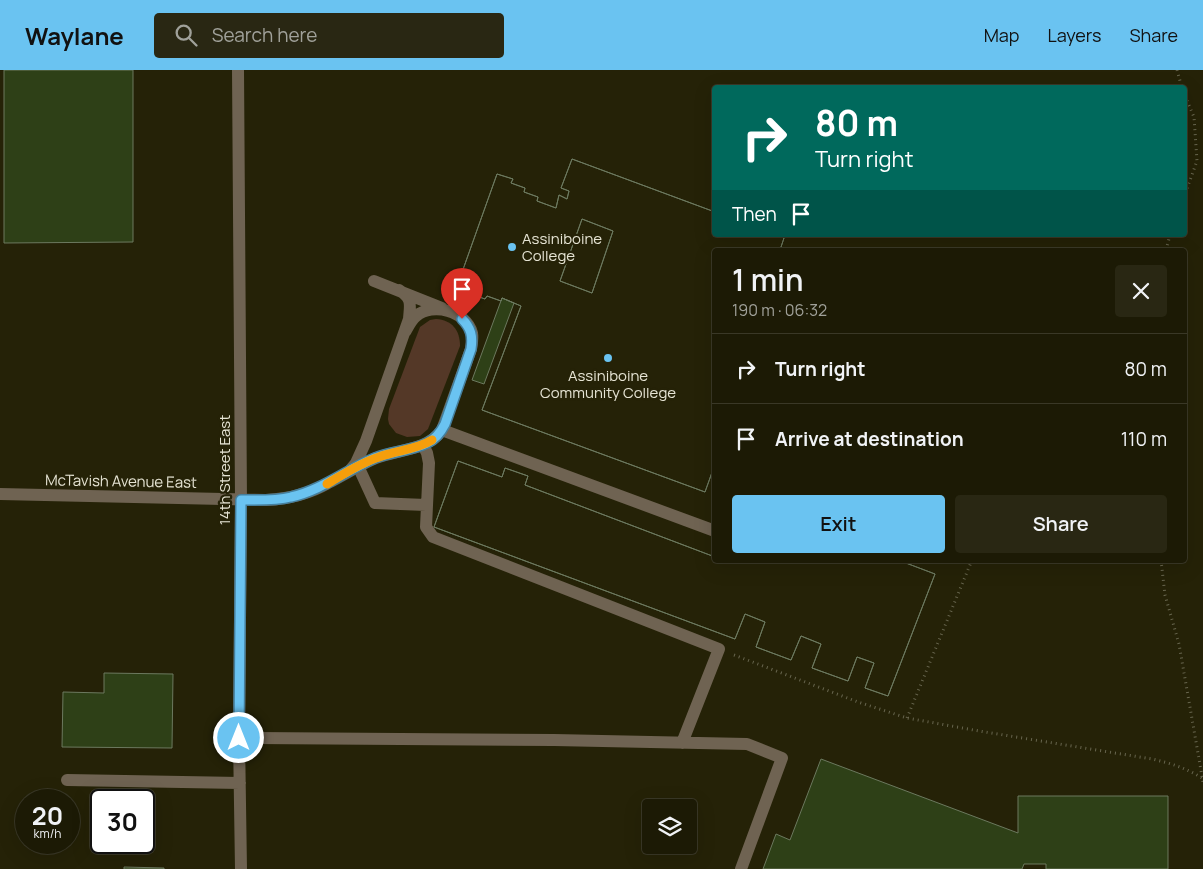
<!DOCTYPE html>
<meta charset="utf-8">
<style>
:root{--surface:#1c1a05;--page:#292713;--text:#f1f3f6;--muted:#a0a19a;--line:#3a3827;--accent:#6ac3f1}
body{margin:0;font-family:Manrope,sans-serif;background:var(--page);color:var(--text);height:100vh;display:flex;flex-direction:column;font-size:19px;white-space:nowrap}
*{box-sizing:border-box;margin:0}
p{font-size:16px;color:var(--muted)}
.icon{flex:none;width:28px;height:28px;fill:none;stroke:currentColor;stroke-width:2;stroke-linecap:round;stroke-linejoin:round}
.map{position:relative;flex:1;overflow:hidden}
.drawer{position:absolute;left:712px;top:178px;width:475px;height:315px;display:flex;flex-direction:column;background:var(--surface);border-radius:5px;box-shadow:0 5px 20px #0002,0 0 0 1px var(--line)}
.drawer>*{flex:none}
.guide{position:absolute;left:712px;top:15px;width:475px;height:152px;border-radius:5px;box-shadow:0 5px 20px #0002,0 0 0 1px var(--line);background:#00695c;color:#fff;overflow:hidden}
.buttons{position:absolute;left:642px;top:729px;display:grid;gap:10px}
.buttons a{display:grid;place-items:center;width:55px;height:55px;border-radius:5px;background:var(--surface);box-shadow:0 5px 20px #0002,0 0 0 1px var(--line);font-size:25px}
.speed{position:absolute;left:15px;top:719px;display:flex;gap:10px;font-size:25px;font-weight:700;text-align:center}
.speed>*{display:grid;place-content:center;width:65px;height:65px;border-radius:50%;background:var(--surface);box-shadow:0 5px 20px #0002,0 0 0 1px var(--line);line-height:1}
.speed small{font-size:12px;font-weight:400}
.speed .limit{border:2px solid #111;border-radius:8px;background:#fff;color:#111}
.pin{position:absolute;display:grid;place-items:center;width:42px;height:42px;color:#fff;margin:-51px -21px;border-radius:50% 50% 50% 0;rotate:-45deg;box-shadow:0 0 5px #0007}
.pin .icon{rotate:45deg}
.me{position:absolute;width:55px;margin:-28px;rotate:0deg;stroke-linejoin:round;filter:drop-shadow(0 0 4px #0008)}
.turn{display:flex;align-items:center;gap:18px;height:105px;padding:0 20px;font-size:22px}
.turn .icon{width:65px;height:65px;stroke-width:2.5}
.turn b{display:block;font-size:35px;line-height:42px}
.then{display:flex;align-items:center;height:48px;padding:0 20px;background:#0003;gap:10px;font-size:19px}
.round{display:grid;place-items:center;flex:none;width:52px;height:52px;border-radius:5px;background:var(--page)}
.headline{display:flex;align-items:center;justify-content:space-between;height:85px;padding:0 20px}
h1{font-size:30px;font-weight:600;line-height:38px}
.button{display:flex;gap:10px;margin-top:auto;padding:10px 20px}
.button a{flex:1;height:58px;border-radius:5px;background:var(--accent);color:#111;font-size:20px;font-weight:600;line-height:58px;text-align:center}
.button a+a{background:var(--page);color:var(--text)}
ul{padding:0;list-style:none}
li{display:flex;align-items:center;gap:15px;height:70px;padding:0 20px;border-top:1px solid var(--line)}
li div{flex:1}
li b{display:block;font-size:19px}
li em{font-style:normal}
header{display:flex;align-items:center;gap:30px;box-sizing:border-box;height:70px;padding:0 25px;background:var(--accent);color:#111}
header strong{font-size:24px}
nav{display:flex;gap:28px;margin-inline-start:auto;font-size:18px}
.search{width:350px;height:45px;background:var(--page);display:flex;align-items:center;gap:12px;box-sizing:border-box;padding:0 18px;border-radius:5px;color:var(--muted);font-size:19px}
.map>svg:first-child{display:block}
.green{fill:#543827}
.building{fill:#2e4017;stroke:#6c795f;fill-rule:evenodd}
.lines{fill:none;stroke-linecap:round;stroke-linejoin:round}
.path{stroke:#68664f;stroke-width:3;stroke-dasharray:1 4;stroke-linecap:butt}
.minor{stroke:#6f6352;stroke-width:12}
.route-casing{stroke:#457f9d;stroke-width:12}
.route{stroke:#6ac3f1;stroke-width:9}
.slow{stroke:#f59e0b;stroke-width:9}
.poi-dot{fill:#6ac3f1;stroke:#252207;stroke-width:2}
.labels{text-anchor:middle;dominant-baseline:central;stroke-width:4.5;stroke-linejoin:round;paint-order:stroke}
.poi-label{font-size:15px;fill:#e6e4d4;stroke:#252207;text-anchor:start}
.street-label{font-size:15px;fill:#e6e4d4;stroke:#252207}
</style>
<header>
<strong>Waylane</strong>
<div class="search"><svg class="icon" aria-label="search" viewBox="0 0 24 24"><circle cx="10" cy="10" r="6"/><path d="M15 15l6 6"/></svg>Search here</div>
<nav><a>Map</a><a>Layers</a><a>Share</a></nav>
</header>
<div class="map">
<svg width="1203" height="799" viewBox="0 0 1203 799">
<rect width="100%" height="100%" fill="#252207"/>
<!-- green -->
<path class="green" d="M 436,249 C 452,250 460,260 460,276 L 428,359 L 420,366 L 407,367 L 396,363 L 389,354 L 388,349 L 389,339 L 420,257 L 430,250 Z"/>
<!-- building -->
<path class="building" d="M 4,0 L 133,0 L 133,172 L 4,173 Z
M 572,89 L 715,142 L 715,165 L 776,165 L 784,168 L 780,180 L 715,180 L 715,394 L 705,422 L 482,340 L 521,236 L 502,228 L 501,231 L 487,226 L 485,229 L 471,224 L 470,228 L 455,222 L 497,104 L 513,109 L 511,113 L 525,118 L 524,122 L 538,127 L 537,131 L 556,138 L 559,125 L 567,129 L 569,121 L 561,118 ZM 582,149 L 613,161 L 592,223 L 560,211 Z
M 572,89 L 715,142 L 715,165 L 776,165 L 784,168 L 780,180 L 715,180 L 715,394 L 705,422 L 482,340 L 521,236 L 502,228 L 501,231 L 487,226 L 485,229 L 471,224 L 470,228 L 455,222 L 497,104 L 513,109 L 511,113 L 525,118 L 524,122 L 538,127 L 537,131 L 556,138 L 559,125 L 567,129 L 569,121 L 561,118 Z
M 582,149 L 613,161 L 592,223 L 560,211 Z
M 502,228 L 514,233 L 484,314 L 472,310 Z
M 458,391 L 502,407 L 505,398 L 528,406 L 525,415 L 715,487 L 715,490 L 724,490 L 732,493 L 733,490 L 898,490 L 935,504 L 888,626 L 865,618 L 874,593 L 857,587 L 848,611 L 812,598 L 821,574 L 801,566 L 791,590 L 756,577 L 765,552 L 745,544 L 735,569 L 434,457 Z
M 458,391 L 502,407 L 505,398 L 528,406 L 525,415 L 715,487 L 715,490 L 724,490 L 732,493 L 733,490 L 898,490 L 935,504 L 888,626 L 865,618 L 874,593 L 857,587 L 848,611 L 812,598 L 821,574 L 801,566 L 791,590 L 756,577 L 765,552 L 745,544 L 735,569 L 434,457 Z
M 104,603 L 173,604 L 172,678 L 62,677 L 63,622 L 104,623 Z
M 821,689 L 1018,763 L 1018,726 L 1168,726 L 1168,799 L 1046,799 L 1046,794 L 1024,794 L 1022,799 L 763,799 L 776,764 L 790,770 Z
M 124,797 L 164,798 L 164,799 L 124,799 Z"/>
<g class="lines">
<!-- path -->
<path class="path" d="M 1177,0 L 1182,18
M 1185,26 L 1194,47 L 1197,91 L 1185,124
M 1166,180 L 1170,165
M 1161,490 L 1165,525 L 1179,574 L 1203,712
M 734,585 L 858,632 L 907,648 L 979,661 L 1152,689 C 1170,693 1186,698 1202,708
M 907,648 L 972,490"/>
<!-- minor -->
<path class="minor" d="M 238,0 L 241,430 L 239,668 L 241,799
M 374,211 L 442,238
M 442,360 L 715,461
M 423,375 L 427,383 L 429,393 L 426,457 L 433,467 L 719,579 L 682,673
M 358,389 L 358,396 L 375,433 L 426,435
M 351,399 L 356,393 L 366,371 L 409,249 C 410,234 413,229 399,220
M 0,424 L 266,430 C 287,429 309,424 328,413 C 344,405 359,395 376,388 C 398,379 427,381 442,360 L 471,279 C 472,274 473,269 472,263 C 466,241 433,232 416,246 C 411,250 408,257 405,262
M 239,668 L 554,670 L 747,674 L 782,688 L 741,799
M 67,710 L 240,713"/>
</g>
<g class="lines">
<defs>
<path id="route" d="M 239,668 L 241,430 C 257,430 275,431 291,427 C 322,420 346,400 375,388 C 392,381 411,381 427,373 C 436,369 441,362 445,354 L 471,279 C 473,266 471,258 462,249"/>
</defs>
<!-- route casing -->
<use href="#route" class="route-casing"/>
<!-- route -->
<use href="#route" class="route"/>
<!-- slow -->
<path class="slow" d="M 327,414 C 344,404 360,393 379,387 C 397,380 416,380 432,370"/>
</g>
<!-- markers -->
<g class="poi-dot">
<circle cx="512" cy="177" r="5"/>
<circle cx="608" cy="288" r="5"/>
</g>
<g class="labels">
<!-- poi labels -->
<g class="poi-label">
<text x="522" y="168">Assiniboine<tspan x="522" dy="17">College</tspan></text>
<text x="608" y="305" text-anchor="middle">Assiniboine<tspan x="608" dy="17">Community College</tspan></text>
</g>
<!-- street labels -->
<g class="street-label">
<text transform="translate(224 400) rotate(-90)">14th Street East</text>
<text transform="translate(121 411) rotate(1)">McTavish Avenue East</text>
</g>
</g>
</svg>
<div class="buttons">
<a><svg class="icon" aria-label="layers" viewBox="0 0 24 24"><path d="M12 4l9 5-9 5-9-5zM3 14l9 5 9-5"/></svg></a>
</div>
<div class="speed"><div>20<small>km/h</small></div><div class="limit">30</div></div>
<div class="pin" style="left:462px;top:249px;background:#d93025"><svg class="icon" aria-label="arrive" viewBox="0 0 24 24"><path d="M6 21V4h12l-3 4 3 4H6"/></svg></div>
<svg class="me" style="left:239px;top:668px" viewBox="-20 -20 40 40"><circle r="17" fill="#6ac3f1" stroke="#fff" stroke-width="3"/><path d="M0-11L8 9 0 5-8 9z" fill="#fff"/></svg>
<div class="guide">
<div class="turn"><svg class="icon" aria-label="right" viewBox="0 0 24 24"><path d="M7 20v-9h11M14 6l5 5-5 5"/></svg><div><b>80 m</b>Turn right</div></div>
<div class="then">Then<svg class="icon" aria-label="arrive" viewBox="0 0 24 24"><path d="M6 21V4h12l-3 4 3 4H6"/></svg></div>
</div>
<section class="drawer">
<div class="headline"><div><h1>1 min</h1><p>190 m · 06:32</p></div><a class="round"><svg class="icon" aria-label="close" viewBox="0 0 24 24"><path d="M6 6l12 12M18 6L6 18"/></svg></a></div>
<ul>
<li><svg class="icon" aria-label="right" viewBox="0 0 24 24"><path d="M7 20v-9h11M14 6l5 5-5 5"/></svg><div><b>Turn right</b></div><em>80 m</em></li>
<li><svg class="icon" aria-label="arrive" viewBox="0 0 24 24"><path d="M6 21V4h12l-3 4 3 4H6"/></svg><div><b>Arrive at destination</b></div><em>110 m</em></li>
</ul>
<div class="button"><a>Exit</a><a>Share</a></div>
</section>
</div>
